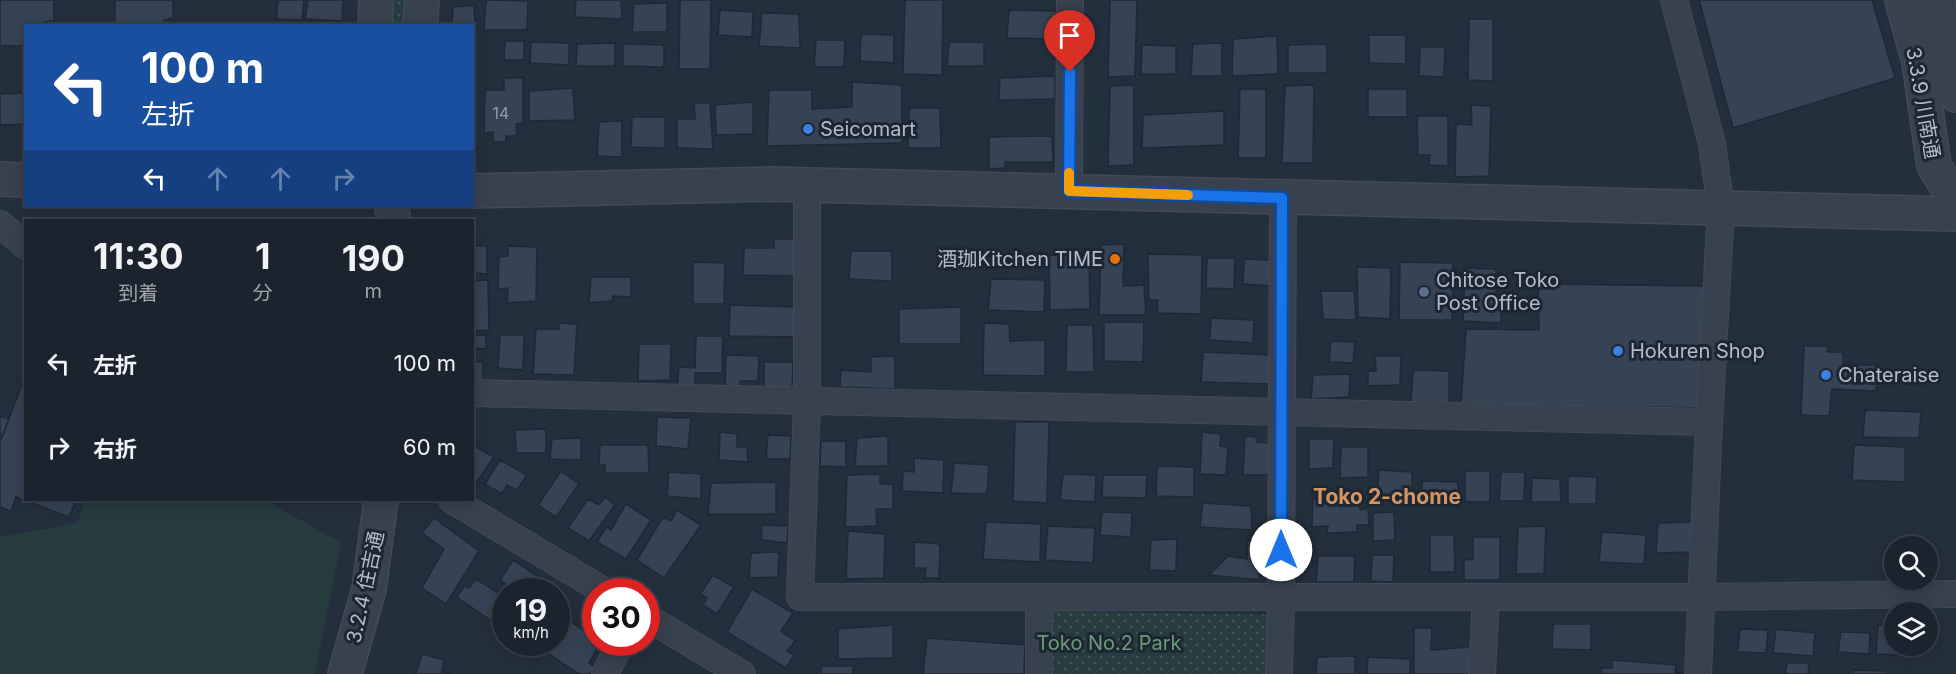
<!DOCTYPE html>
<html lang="ja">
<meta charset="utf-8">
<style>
:root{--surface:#1b232e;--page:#242b36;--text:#f1f3f6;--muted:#a0a4aa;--line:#39404a}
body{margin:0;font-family:Inter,"Noto Sans JP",sans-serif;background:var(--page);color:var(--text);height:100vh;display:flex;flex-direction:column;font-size:22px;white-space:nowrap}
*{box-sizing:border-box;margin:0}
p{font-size:20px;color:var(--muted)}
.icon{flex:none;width:33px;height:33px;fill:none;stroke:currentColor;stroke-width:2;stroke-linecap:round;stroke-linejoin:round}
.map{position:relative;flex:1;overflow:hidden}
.details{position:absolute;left:24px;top:219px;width:450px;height:282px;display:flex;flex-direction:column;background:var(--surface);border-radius:0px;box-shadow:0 3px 15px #0003,0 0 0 2px var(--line)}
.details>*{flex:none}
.banner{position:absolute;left:24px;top:24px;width:450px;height:183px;border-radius:0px;box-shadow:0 3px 15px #0003,0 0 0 2px var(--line);background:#1a4fa0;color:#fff;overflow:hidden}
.controls{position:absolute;left:1884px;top:536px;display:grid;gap:12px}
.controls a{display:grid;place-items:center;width:54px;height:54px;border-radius:50%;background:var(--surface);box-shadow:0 3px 15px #0003,0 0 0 2px var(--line);font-size:30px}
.speed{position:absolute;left:492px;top:578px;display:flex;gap:12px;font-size:30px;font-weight:700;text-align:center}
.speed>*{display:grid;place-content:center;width:78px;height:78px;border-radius:50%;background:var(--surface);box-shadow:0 3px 15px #0003,0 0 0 2px var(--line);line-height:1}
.speed small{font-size:15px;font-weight:400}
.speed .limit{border:9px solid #d22;background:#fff;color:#111}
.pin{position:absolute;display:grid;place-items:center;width:51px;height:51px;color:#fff;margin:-62px -26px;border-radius:50% 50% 50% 0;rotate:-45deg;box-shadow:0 0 6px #0007}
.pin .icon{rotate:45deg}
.me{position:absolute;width:66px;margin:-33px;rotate:0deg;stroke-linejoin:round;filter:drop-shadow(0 0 4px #0008)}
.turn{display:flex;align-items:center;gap:21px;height:126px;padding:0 18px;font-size:27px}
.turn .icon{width:78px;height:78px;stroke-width:2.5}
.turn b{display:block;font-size:42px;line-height:51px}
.lanes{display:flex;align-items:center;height:57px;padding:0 18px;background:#0003;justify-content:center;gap:30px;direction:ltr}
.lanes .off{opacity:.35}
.eta{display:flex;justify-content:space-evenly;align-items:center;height:102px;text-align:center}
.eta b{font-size:36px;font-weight:700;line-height:42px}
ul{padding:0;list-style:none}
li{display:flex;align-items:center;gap:18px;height:84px;padding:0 18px}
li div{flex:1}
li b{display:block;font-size:22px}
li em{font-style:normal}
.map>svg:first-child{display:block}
.grass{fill:url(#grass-dots)}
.garden{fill:#263c3f}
.building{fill:#364354;stroke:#1f2835;stroke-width:1.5}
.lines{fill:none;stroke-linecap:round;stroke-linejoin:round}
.minor-casing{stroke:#414a57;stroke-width:28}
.tertiary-casing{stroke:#414a57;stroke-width:36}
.minor{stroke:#38414e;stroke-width:26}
.tertiary{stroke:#38414e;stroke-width:33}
.route-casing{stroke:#114b97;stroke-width:15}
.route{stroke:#1a73e8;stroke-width:10}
.slow{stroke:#f59e0b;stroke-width:10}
.shop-dot{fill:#3f7fe0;stroke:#1d2633;stroke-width:2}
.food-dot{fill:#e8710a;stroke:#1d2633;stroke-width:2}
.service-dot{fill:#5c6f8a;stroke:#1d2633;stroke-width:2}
.labels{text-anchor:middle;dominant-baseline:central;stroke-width:6;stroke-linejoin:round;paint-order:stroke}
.number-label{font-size:16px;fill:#929caa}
.street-label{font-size:20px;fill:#b4bcc9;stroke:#1d2633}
.poi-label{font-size:20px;fill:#b4bcc9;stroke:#1d2633;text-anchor:start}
.park-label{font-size:20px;fill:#6b9a76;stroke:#1d2633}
.neighbourhood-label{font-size:21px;font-weight:bold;fill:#d59563;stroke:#1d2633}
</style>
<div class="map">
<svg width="1956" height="674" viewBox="0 0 1956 674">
<defs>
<pattern id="grass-dots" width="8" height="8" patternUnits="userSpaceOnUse" patternTransform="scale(1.5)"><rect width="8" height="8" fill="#263c3f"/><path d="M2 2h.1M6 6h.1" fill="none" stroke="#435659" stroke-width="1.8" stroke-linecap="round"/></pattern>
</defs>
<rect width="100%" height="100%" fill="#242f3e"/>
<!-- grass -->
<path class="grass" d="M 386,0 L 412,0 L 410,25 L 385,26 Z
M 1051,611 L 1271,615 L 1270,674 L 1049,674 Z"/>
<!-- garden -->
<path class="garden" d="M 86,500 L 265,500 L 341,543 L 315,674 L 0,674 L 0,537 L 77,523 Z"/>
<!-- building -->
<path class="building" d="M 0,0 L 54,0 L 54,21 L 44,22 L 44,26 L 26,26 L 26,46 L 0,46 Z
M 115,0 L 173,0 L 173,18 L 164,20 L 164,26 L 115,26 Z
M 278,0 L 304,0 L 302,20 L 276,19 Z
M 308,0 L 343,0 L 342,21 L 305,19 Z
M 486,0 L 528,1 L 527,30 L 484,30 Z
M 576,0 L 621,0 L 622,19 L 575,17 Z
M 680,0 L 711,0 L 710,69 L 679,69 Z
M 905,0 L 943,0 L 942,75 L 903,74 Z
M 1110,0 L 1137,0 L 1135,76 L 1108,77 Z
M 1699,0 L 1872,0 L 1895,78 L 1733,128 Z
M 667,3 L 667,32 L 632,32 L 634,4 Z
M 474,5 L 475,23 L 452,23 L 453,7 Z
M 720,10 L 753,12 L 752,37 L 718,35 Z
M 1009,10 L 1059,11 L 1059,39 L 1007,38 Z
M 762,13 L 799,14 L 800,48 L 759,46 Z
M 1469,19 L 1493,19 L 1493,81 L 1468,80 Z
M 213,23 L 213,26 L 174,26 L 174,24 Z
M 861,34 L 894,35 L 894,63 L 860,61 Z
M 1369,35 L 1406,35 L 1406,64 L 1369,63 Z
M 1277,36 L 1278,74 L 1232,76 L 1233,39 Z
M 816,40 L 845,40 L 844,67 L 814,67 Z
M 505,41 L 524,41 L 524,60 L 504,60 Z
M 531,42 L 569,43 L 569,65 L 530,63 Z
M 949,42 L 984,42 L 984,66 L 947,66 Z
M 615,43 L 615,66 L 576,66 L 577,44 Z
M 1222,43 L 1222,76 L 1191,76 L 1193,44 Z
M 623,44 L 664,45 L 664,67 L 623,66 Z
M 1327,44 L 1327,73 L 1288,73 L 1288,45 Z
M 1142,45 L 1176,46 L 1176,74 L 1141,74 Z
M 1420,47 L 1445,47 L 1444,77 L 1419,76 Z
M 1055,76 L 1055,99 L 999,100 L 1000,78 Z
M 504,78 L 523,78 L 523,123 L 516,124 L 517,136 L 506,136 L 506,142 L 493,142 L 493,132 L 484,133 L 485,90 L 504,90 Z
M 852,82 L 902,85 L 902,143 L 767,146 L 769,90 L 812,90 L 812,109 L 852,107 Z
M 1134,85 L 1134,165 L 1108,166 L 1110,86 Z
M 1314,85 L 1313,163 L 1282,163 L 1285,86 Z
M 573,88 L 575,120 L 529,121 L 529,91 Z
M 1240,89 L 1266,89 L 1266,158 L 1238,158 Z
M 1368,89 L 1407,89 L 1407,117 L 1368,117 Z
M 26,93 L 26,124 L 0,125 L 0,94 Z
M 753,102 L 753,134 L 716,135 L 715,105 Z
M 694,103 L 710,103 L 713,149 L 677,148 L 677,119 L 695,119 Z
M 1471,105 L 1491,106 L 1489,176 L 1455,177 L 1456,124 L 1472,125 Z
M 909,108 L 940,108 L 941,148 L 908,148 Z
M 1224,111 L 1224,145 L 1142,148 L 1143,115 Z
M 1417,116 L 1448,116 L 1448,166 L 1429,165 L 1430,155 L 1418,155 Z
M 632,117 L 665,117 L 665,148 L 631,147 Z
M 622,121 L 622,157 L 597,156 L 599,122 Z
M 1052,136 L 1053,162 L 1005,162 L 1005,168 L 989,169 L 989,137 Z
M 774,239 L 797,239 L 798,276 L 743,275 L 744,248 L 774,248 Z
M 1124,244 L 1123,286 L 1144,285 L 1146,315 L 1099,315 L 1101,245 Z
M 472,246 L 487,246 L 487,274 L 472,273 Z
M 508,246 L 537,247 L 536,301 L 507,303 L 508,288 L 498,289 L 499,257 L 508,256 Z
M 851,251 L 892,251 L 892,281 L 849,279 Z
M 1148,254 L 1202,255 L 1201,314 L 1157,313 L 1158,300 L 1149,300 Z
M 1049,255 L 1089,256 L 1090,309 L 1050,310 Z
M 1207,258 L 1235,258 L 1234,289 L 1206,288 Z
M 1244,259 L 1274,260 L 1273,286 L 1243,284 Z
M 693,262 L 725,263 L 724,304 L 693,304 Z
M 1400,262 L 1453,263 L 1452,320 L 1399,320 Z
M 1357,267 L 1391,268 L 1390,319 L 1358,317 Z
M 1465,268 L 1496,269 L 1496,306 L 1501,306 L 1501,323 L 1463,321 Z
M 591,277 L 631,277 L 631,297 L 613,296 L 612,301 L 589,303 Z
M 991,279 L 1045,280 L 1044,312 L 988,310 Z
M 488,280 L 489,330 L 472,331 L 472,281 Z
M 1538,284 L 1705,286 L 1702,408 L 1461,404 L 1466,329 L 1539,330 Z
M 1321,291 L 1354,291 L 1356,320 L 1323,319 Z
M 730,305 L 800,307 L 800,337 L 729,336 Z
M 961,307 L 961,344 L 899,344 L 899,309 Z
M 1211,318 L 1254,320 L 1253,343 L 1210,340 Z
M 1104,322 L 1144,322 L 1143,362 L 1104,361 Z
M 559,323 L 577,324 L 574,375 L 533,374 L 536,329 L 559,329 Z
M 984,323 L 1009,324 L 1010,341 L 1045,340 L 1045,376 L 983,375 Z
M 1067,325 L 1093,325 L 1094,372 L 1066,372 Z
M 472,335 L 486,335 L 486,349 L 472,348 Z
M 500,335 L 524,335 L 523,370 L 498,368 Z
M 696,336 L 723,336 L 722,373 L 695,373 L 695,386 L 677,387 L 679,367 L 695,368 Z
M 1331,341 L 1355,342 L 1353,363 L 1329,362 Z
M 639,344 L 671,344 L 670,380 L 638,381 Z
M 1804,346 L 1828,346 L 1827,352 L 1843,352 L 1843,365 L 1878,365 L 1876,391 L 1832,389 L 1829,416 L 1801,415 Z
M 1203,352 L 1271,355 L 1270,384 L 1201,382 Z
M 726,355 L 759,356 L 758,381 L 740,381 L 739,389 L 725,387 Z
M 895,356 L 895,389 L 840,387 L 841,370 L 871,372 L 871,357 Z
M 1375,356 L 1401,356 L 1400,385 L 1368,386 L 1368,371 L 1376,371 Z
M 472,362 L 483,362 L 483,381 L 472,381 Z
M 764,362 L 793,362 L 792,389 L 764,389 Z
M 1413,370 L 1449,371 L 1449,403 L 1411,402 Z
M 26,374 L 26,500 L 76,500 L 69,517 L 16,497 L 11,511 L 0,507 L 0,442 Z
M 1350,374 L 1349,397 L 1311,399 L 1313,375 Z
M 1865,410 L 1921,412 L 1919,438 L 1863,437 Z
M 0,416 L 9,419 L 3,435 L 0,434 Z
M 657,417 L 691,418 L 688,449 L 656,446 Z
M 1015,422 L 1049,422 L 1047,503 L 1013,501 Z
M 546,429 L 546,453 L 516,453 L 515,430 Z
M 720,432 L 737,434 L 737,447 L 747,447 L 748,462 L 719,460 Z
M 1202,432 L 1221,434 L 1220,446 L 1228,447 L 1226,475 L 1200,474 Z
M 768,435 L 791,436 L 790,459 L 766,459 Z
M 888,436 L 888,466 L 855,466 L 857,438 Z
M 1245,436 L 1256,437 L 1257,442 L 1272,443 L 1274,468 L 1269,468 L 1269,475 L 1243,475 Z
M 581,438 L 581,460 L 550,459 L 552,439 Z
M 1309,439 L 1334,439 L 1333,468 L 1309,469 Z
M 821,441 L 846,441 L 846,467 L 820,466 Z
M 472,445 L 494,457 L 476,483 L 472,481 Z
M 600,445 L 648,445 L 649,473 L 605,473 L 605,465 L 599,465 Z
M 1854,445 L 1905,447 L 1905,482 L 1852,480 Z
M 1341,447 L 1368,447 L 1368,477 L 1340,478 Z
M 914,458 L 944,460 L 943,493 L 902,491 L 903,471 L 914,472 Z
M 500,460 L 527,475 L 517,490 L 507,485 L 502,494 L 485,484 Z
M 954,463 L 989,465 L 987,494 L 951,493 Z
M 1157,466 L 1194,467 L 1194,497 L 1156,496 Z
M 1379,470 L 1412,472 L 1412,497 L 1377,495 Z
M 561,471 L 579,484 L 556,517 L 538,505 Z
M 1465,471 L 1490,471 L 1490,502 L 1465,502 Z
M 669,472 L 701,474 L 701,499 L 667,496 Z
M 1501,472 L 1525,472 L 1524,501 L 1499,501 Z
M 880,474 L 880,484 L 893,484 L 893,509 L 876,509 L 877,526 L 845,527 L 847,475 Z
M 1063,474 L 1096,475 L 1095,502 L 1060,500 Z
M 1103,475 L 1147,475 L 1146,498 L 1102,497 Z
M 1568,476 L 1597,477 L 1596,504 L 1568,504 Z
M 1532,478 L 1560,479 L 1561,502 L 1531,502 Z
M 1422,481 L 1458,482 L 1458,501 L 1421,501 Z
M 776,482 L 776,514 L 708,514 L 711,483 Z
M 1341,490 L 1342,498 L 1359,498 L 1360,510 L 1368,508 L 1369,525 L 1357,525 L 1357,532 L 1327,533 L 1328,526 L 1312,527 L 1313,499 L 1331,500 L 1331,491 Z
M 605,497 L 615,505 L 589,541 L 568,528 L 588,499 L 599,505 Z
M 1203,503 L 1251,506 L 1252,530 L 1200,527 Z
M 626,504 L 651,520 L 626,559 L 597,542 L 606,527 L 611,530 Z
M 677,510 L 701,525 L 664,578 L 637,560 L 663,517 L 671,521 Z
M 1102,512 L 1132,513 L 1131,537 L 1100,535 Z
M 1394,512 L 1395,540 L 1373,541 L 1373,513 Z
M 434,518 L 479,551 L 446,604 L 422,588 L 444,549 L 422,533 Z
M 986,522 L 1041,524 L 1040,562 L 983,559 Z
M 1695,522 L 1694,552 L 1656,553 L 1658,523 Z
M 762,525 L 788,526 L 787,543 L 761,540 Z
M 1048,526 L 1095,528 L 1093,563 L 1045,560 Z
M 1546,526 L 1544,574 L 1516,574 L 1518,527 Z
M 848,531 L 885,534 L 884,578 L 846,579 Z
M 1602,532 L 1646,535 L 1644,564 L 1599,562 Z
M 1430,535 L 1454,535 L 1455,572 L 1430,572 Z
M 1473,537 L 1500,537 L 1500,580 L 1464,580 L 1464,560 L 1473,559 Z
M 1177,539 L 1176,571 L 1149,570 L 1151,540 Z
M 1247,541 L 1268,541 L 1269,560 L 1260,562 L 1259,580 L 1209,575 L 1228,556 L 1247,559 Z
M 914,542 L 940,544 L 939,578 L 925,578 L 926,568 L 914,568 Z
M 779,552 L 778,577 L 749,578 L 751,553 Z
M 1372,555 L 1394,555 L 1393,582 L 1371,581 Z
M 1318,556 L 1355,556 L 1354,582 L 1316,582 Z
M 513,560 L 539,577 L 529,591 L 516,591 L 500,580 Z
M 713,575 L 734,587 L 717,614 L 703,605 L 707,598 L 700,594 Z
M 476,579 L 505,597 L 490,620 L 457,597 L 464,586 L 469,588 Z
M 752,589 L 793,613 L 781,631 L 795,641 L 787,651 L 794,655 L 786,668 L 727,632 Z
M 556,613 L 596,637 L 596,642 L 601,642 L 589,663 L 594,667 L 590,674 L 579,674 L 531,642 L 556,642 Z
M 1553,624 L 1591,624 L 1591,650 L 1552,649 Z
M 893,625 L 893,658 L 838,659 L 838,629 Z
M 1878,625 L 1894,626 L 1894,645 L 1913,645 L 1913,656 L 1876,654 Z
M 1414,628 L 1432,628 L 1431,650 L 1470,647 L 1470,674 L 1414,674 Z
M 1740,629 L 1768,630 L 1766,653 L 1738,652 Z
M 1776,629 L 1815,633 L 1813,656 L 1773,653 Z
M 1841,632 L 1870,633 L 1869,654 L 1838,652 Z
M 927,638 L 1025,645 L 1024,674 L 923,674 Z
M 422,654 L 444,660 L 442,672 L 452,674 L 416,674 Z
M 1355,656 L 1355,674 L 1316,674 L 1317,657 Z
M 1368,657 L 1410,659 L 1410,674 L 1367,674 Z
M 1612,660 L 1676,665 L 1675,672 L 1689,674 L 1601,674 L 1601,668 L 1612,668 Z
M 1787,663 L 1809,663 L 1808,674 L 1785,674 Z
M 821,666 L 853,666 L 853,674 L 821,674 Z
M 1853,670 L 1887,671 L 1887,674 L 1853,674 Z"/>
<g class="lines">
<defs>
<path id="minor" d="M 1674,0 L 1712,144 L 1721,208 L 1709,422 L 1698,674
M 807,185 L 807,401 L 800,597 L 1701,597 L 1956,594
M 1069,191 L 1070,0
M 0,224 L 26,246
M 472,393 L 1709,422
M 452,500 L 604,591
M 646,617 L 742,674
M 605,674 L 621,642
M 1039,674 L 1039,597
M 1279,674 L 1281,597 L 1283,198
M 1482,674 L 1486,597"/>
<path id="tertiary" d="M 1902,0 L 1919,62 L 1934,166 L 1956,200
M 1937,0 L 1956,95
M 375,26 L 376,0
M 420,26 L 422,0
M 0,179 L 26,180
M 472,191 L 772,184 L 1956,214
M 392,206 L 393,220
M 345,674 L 369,589 L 381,500"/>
</defs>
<!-- minor casing -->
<use href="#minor" class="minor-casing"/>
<!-- tertiary casing -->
<use href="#tertiary" class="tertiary-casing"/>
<!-- minor -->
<use href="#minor" class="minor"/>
<!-- tertiary -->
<use href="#tertiary" class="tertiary"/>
</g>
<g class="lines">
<defs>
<path id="route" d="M 1070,72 L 1069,191 L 1282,198 L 1281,550"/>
</defs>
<!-- route casing -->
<use href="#route" class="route-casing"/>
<!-- route -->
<use href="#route" class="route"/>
<!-- slow -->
<path class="slow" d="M 1069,173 L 1069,191 L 1188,195"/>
</g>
<!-- markers -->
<g class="shop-dot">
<circle cx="808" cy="129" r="6"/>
<circle cx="1618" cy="351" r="6"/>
<circle cx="1826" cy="375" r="6"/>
</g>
<circle class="food-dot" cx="1115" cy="259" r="6"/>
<circle class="service-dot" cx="1424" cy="292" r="6"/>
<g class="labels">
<!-- number labels -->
<g class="number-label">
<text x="501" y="113">14</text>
</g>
<!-- street labels -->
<g class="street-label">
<text transform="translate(1923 103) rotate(80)">3.3.9 川南通</text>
<text transform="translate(365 587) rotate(-78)">3.2.4 住吉通</text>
</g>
<!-- poi labels -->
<g class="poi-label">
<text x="820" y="129">Seicomart</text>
<text x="1103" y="259" text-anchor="end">酒珈Kitchen TIME</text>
<text x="1436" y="280">Chitose Toko<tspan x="1436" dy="23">Post Office</tspan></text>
<text x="1630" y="351">Hokuren Shop</text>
<text x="1838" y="375">Chateraise</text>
</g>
<!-- park labels -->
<g class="park-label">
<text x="1109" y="643">Toko No.2 Park</text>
</g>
<!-- neighbourhood labels -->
<g class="neighbourhood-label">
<text x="1387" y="496">Toko 2-chome</text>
</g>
</g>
</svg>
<div class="controls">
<a><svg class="icon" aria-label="search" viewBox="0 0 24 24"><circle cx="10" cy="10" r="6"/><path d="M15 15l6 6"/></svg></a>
<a><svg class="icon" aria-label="layers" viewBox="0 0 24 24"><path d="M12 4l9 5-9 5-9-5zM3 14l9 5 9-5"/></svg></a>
</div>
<div class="speed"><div>19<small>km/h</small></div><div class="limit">30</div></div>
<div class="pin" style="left:1070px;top:72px;background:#d93025"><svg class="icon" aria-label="arrive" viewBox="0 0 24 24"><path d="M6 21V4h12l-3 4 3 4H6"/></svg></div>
<svg class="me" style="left:1281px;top:550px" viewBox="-20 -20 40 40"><circle r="19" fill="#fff"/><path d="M0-13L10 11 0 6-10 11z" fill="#1a73e8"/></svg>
<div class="banner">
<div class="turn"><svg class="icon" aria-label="left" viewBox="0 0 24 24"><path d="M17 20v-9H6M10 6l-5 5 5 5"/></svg><div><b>100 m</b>左折</div></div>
<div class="lanes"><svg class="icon" aria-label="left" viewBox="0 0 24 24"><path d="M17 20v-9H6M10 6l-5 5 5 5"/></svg><svg class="icon off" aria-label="ahead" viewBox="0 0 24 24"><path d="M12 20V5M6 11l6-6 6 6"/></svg><svg class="icon off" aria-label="ahead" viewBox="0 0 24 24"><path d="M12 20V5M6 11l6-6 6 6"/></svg><svg class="icon off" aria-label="right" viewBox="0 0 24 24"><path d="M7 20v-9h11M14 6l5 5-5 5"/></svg></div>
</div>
<section class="details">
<div class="eta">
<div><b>11:30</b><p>到着</p></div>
<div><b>1</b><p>分</p></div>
<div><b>190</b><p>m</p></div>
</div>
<ul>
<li><svg class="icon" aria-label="left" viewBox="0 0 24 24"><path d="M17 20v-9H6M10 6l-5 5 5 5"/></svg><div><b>左折</b></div><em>100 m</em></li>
<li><svg class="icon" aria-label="right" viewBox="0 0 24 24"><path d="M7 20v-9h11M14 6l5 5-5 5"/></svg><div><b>右折</b></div><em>60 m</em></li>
</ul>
</section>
</div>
